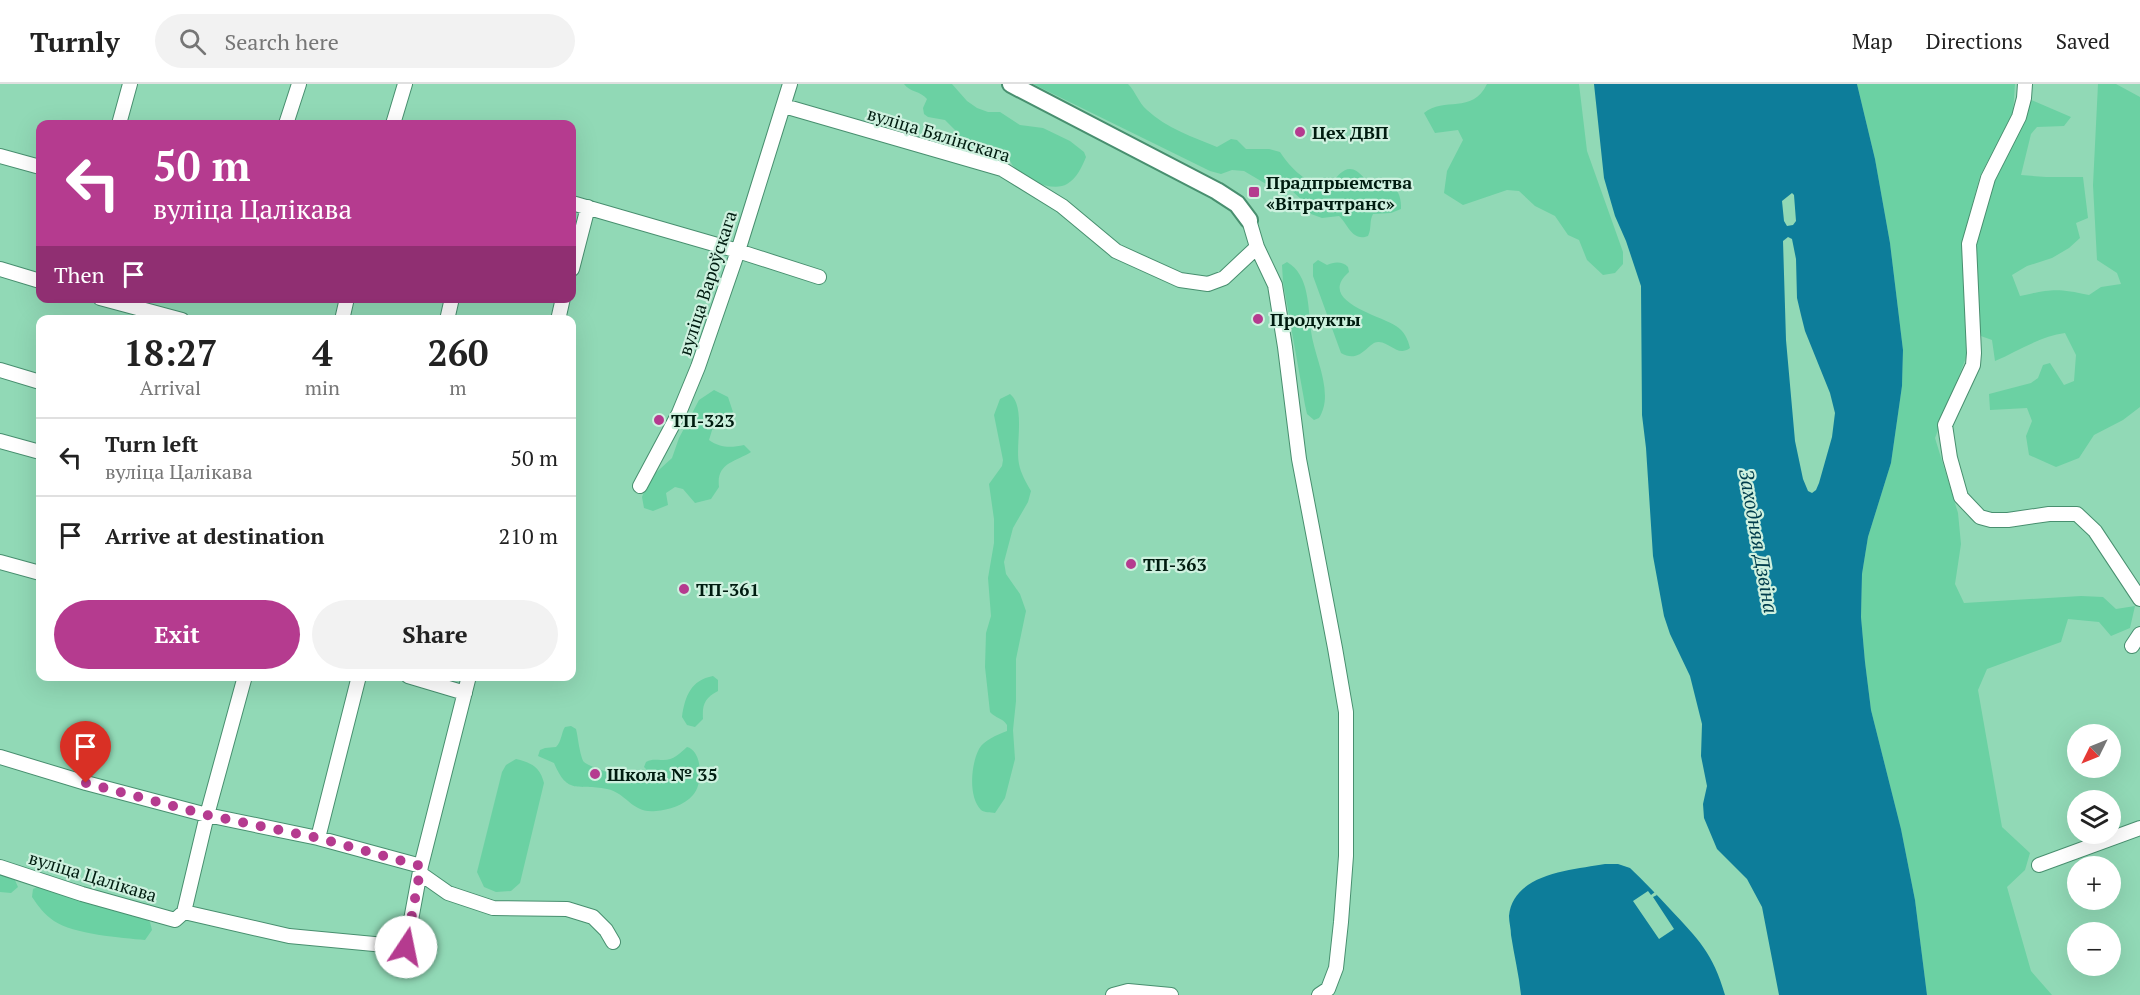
<!DOCTYPE html>
<meta charset="utf-8">
<style>
:root{--surface:#fff;--page:#f2f2f2;--text:#222;--muted:#767676;--line:#e0e0e0;--accent:#b53b8f}
body{margin:0;font-family:"PT Serif",serif;background:var(--page);color:var(--text);height:100vh;display:flex;flex-direction:column;font-size:22px;white-space:nowrap}
*{box-sizing:border-box;margin:0}
p{font-size:20px;color:var(--muted)}
.icon{flex:none;width:33px;height:33px;fill:none;stroke:currentColor;stroke-width:2;stroke-linecap:round;stroke-linejoin:round}
.map{position:relative;flex:1;overflow:hidden}
.panel{position:absolute;left:36px;top:231px;width:540px;height:366px;display:flex;flex-direction:column;background:var(--surface);border-radius:12px;box-shadow:0 6px 24px #0002}
.panel>*{flex:none}
.guide{position:absolute;left:36px;top:36px;width:540px;height:183px;border-radius:12px;box-shadow:0 6px 24px #0002;background:#b53b8f;color:#fff;overflow:hidden}
.needle{width:39px;rotate:227deg}
.tools{position:absolute;left:2067px;top:640px;display:grid;gap:12px}
.tools a{display:grid;place-items:center;width:54px;height:54px;border-radius:50%;background:var(--surface);box-shadow:0 6px 24px #0002;font-size:30px}
.pin{position:absolute;display:grid;place-items:center;width:51px;height:51px;color:#fff;margin:-62px -26px;border-radius:50% 50% 50% 0;rotate:-45deg;box-shadow:0 0 6px #0007}
.pin .icon{rotate:45deg}
.me{position:absolute;width:66px;margin:-33px;rotate:11deg;stroke-linejoin:round;filter:drop-shadow(0 0 4px #0008)}
.turn{display:flex;align-items:center;gap:21px;height:126px;padding:0 18px;font-size:27px}
.turn .icon{width:78px;height:78px;stroke-width:2.5}
.turn b{display:block;font-size:42px;line-height:51px}
.then{display:flex;align-items:center;height:57px;padding:0 18px;background:#0003;gap:12px;font-size:22px}
.eta{display:flex;justify-content:space-evenly;align-items:center;height:102px;text-align:center}
.eta b{font-size:36px;font-weight:600;line-height:42px}
.button{display:flex;gap:12px;margin-top:auto;padding:12px 18px}
.button a{flex:1;height:69px;border-radius:36px;background:var(--accent);color:#fff;font-size:24px;font-weight:600;line-height:69px;text-align:center}
.button a+a{background:var(--page);color:var(--text)}
ul{padding:0;list-style:none}
li{display:flex;align-items:center;gap:18px;height:78px;padding:0 18px;border-top:2px solid var(--line)}
li div{flex:1}
li b{display:block;font-size:22px}
li em{font-style:normal}
header{display:flex;align-items:center;gap:36px;box-sizing:border-box;height:84px;padding:0 30px;background:var(--surface);border-bottom:2px solid var(--line)}
header strong{font-size:28px}
nav{display:flex;gap:33px;margin-inline-start:auto;font-size:21px}
.search{width:420px;height:54px;background:var(--page);display:flex;align-items:center;gap:15px;box-sizing:border-box;padding:0 21px;border-radius:33px;color:var(--muted);font-size:22px}
.map>svg:first-child{display:block}
.green{fill:#6bd1a3}
.water{fill:#0d7d9a;fill-rule:evenodd}
.pier{fill:#91d9b6}
.lines{fill:none;stroke-linecap:round;stroke-linejoin:round}
.minor-casing{stroke:#488f6f;stroke-width:16}
.major-casing{stroke:#488f6f;stroke-width:20}
.minor{stroke:#fff;stroke-width:14}
.major{stroke:#fff;stroke-width:16}
.route{stroke:#b53b8f;stroke-width:10;stroke-dasharray:0 18}
.poi-dot{fill:#b53b8f;stroke:#cef1df;stroke-width:2}
.labels{text-anchor:middle;dominant-baseline:central;stroke-width:4.5;stroke-linejoin:round;paint-order:stroke}
.poi-label{font-size:18px;font-weight:bold;fill:#001c10;stroke:#cef1df;text-anchor:start}
.street-label{font-size:18px;fill:#001c10;stroke:#cef1df}
.water-label{font-size:20px;font-style:italic;fill:#003c4c;stroke:#cef1df}
</style>
<header>
<strong>Turnly</strong>
<div class="search"><svg class="icon" aria-label="search" viewBox="0 0 24 24"><circle cx="10" cy="10" r="6"/><path d="M15 15l6 6"/></svg>Search here</div>
<nav><a>Map</a><a>Directions</a><a>Saved</a></nav>
</header>
<div class="map">
<svg width="2140" height="911" viewBox="0 0 2140 911">
<rect width="100%" height="100%" fill="#91d9b6"/>
<!-- green -->
<path class="green" d="M 904,0 L 952,0 L 967,17 L 977,24 L 988,28 L 1000,28 L 1020,41 L 1043,44 L 1070,57 L 1084,68 L 1086,73 C 1082,83 1077,94 1067,100 C 1051,110 1013,91 1009,74 L 1005,71 L 935,63 L 925,59 L 924,53 L 928,50 L 957,53 L 957,48 L 945,36 L 928,33 L 924,30 L 923,24 L 927,15 C 921,7 909,8 904,0 Z
M 1033,0 L 1128,0 C 1136,8 1138,18 1147,26 C 1166,44 1193,53 1217,63 L 1231,55 L 1237,56 L 1246,65 L 1269,65 L 1280,68 C 1291,85 1309,103 1330,101 C 1342,86 1350,77 1365,95 C 1386,100 1402,99 1401,125 L 1391,129 L 1373,130 C 1369,137 1372,144 1368,152 C 1352,158 1348,140 1339,132 L 1322,134 L 1311,130 L 1302,116 L 1290,105 L 1273,104 L 1244,87 L 1232,86 L 1221,90 L 1210,87 Z
M 1487,0 L 1579,0 L 1587,67 L 1623,168 L 1623,180 L 1615,189 L 1603,191 L 1587,176 L 1579,156 L 1568,151 L 1555,132 L 1535,122 L 1519,107 L 1507,106 L 1463,121 L 1444,109 L 1447,87 L 1463,56 L 1458,46 L 1435,49 L 1424,29 C 1444,12 1472,31 1487,0 Z
M 1857,0 L 2015,0 L 2013,29 L 1980,92 L 1962,158 L 1967,271 L 1935,354 L 1958,429 L 1961,460 L 1955,500 L 1964,519 L 2081,512 L 2103,513 L 2116,525 L 2135,522 L 2130,544 L 2111,552 L 2099,538 L 2068,535 L 2061,558 L 1987,585 L 1978,606 L 2002,743 L 2030,769 L 2025,786 L 2007,803 L 2031,887 L 2052,911 L 1927,911 L 1915,816 L 1901,745 L 1871,626 L 1865,578 L 1861,533 L 1862,490 L 1868,453 L 1891,379 L 1902,302 L 1903,266 L 1890,159 L 1875,75 Z
M 2098,0 L 2116,0 L 2140,13 L 2140,323 L 2123,336 L 2094,351 L 2079,374 L 2056,383 L 2029,371 L 2026,352 L 2032,337 L 2027,324 L 1990,326 L 1989,310 L 2031,299 L 2038,294 L 2043,281 L 2050,279 L 2064,301 L 2074,297 L 2076,271 L 2065,249 C 2041,252 2018,267 1995,277 L 1992,256 L 1978,251 L 1973,161 L 1991,97 L 2029,15 L 2071,33 L 2064,42 L 2037,43 L 2031,50 L 2021,91 L 2046,93 L 2083,93 L 2088,134 L 2076,139 L 2080,154 L 2069,164 L 2052,174 L 2027,182 L 2012,191 L 2020,212 C 2051,205 2057,204 2089,211 L 2101,203 L 2121,200 L 2117,189 L 2097,176 L 2093,101 Z
M 1318,176 L 1327,181 C 1334,178 1342,177 1348,183 L 1349,188 C 1316,217 1379,231 1396,242 C 1404,247 1408,255 1410,264 C 1398,273 1391,259 1379,258 C 1369,256 1361,281 1341,269 L 1313,192 L 1313,180 Z
M 1287,178 C 1310,191 1308,225 1311,247 C 1314,273 1335,309 1319,334 L 1314,336 L 1307,330 L 1305,321 L 1283,198 L 1282,181 Z
M 714,306 L 728,313 L 733,328 L 724,337 L 713,343 L 709,356 C 720,364 731,364 744,361 L 751,368 C 735,378 716,379 719,403 L 711,415 L 695,419 L 683,405 L 675,403 L 666,409 L 668,421 L 653,427 L 644,424 L 642,413 L 649,395 L 672,374 L 679,354 L 699,316 Z
M 1010,310 C 1026,323 1015,361 1019,380 C 1021,390 1026,398 1031,407 L 1028,418 L 1013,444 L 1004,478 L 1006,490 L 1020,510 L 1026,527 L 1016,575 L 1016,617 L 1013,646 L 1015,675 L 1005,714 L 995,729 C 990,728 985,729 981,726 C 968,713 971,680 979,665 C 984,656 997,651 1007,647 L 1007,641 C 1003,634 995,634 990,628 L 985,583 L 986,549 L 991,532 L 988,494 L 994,459 L 994,435 L 989,400 L 1002,382 L 1003,376 L 994,331 L 1000,315 Z
M 713,592 L 718,596 L 718,607 C 705,614 702,620 703,635 L 695,643 L 687,641 L 682,633 C 685,612 691,596 713,592 Z
M 571,642 L 576,645 C 578,653 580,673 584,678 C 591,684 638,699 648,699 C 654,699 657,699 661,694 L 659,689 L 648,687 L 644,683 L 646,678 C 652,675 655,676 661,676 C 673,677 679,670 687,663 C 703,667 703,701 693,711 C 685,721 668,726 656,727 C 632,730 627,709 607,705 C 577,699 568,712 554,679 L 538,672 L 540,666 L 545,664 L 556,663 C 562,657 561,649 565,643 Z
M 516,675 C 532,679 540,683 544,699 L 520,799 L 511,807 L 496,808 L 484,803 L 477,788 L 502,688 L 506,681 Z
M 0,789 L 14,794 L 18,803 L 11,809 L 0,808 Z
M 41,801 L 139,831 L 150,838 L 152,846 L 145,856 C 122,854 73,850 54,837 C 45,831 38,822 32,813 L 33,805 Z"/>
<!-- water -->
<path class="water" d="M 1594,0 L 1857,0 L 1875,75 L 1890,159 L 1903,266 L 1902,302 L 1891,379 L 1868,453 L 1862,490 L 1861,533 L 1865,578 L 1871,626 L 1901,745 L 1915,816 L 1927,911 L 1779,911 L 1762,823 L 1747,795 L 1717,765 L 1704,734 L 1703,720 L 1707,702 L 1701,672 L 1702,640 L 1690,592 L 1670,550 L 1664,532 L 1653,472 L 1646,364 L 1642,331 L 1641,202 L 1626,157 L 1615,132 L 1604,94 ZM 1792,109 L 1794,111 L 1796,137 L 1793,141 L 1787,142 L 1784,137 L 1782,117 ZM 1788,153 L 1792,155 L 1796,175 L 1797,214 L 1801,231 L 1805,247 L 1830,309 L 1835,329 L 1832,353 L 1819,399 L 1816,406 L 1812,409 L 1808,407 L 1803,395 L 1795,357 L 1786,256 L 1783,157 Z
M 1605,780 L 1618,780 L 1630,784 C 1644,797 1657,811 1670,825 C 1698,855 1713,869 1725,911 L 1521,911 C 1519,891 1514,871 1511,851 C 1511,845 1509,838 1509,832 C 1513,789 1572,786 1605,780 Z"/>
<!-- pier -->
<path class="pier" d="M 1648,807 L 1651,811 L 1655,808 L 1657,811 L 1653,813 L 1674,845 L 1659,855 L 1633,817 Z"/>
<g class="lines">
<defs>
<path id="minor" d="M 2025,0 L 2024,14 L 2019,33 L 1988,94 L 1969,160 L 1974,269 L 1973,281 L 1945,341 L 1950,374 L 1961,413 L 1980,433 L 1991,436 L 2008,436 L 2049,430 L 2077,430 L 2095,447 L 2140,515
M 784,22 L 1002,85 L 1062,122 L 1116,167 L 1180,196 L 1208,200 L 1224,194 L 1257,163
M 119,40 L 130,0
M 286,40 L 299,0
M 393,40 L 405,0
M 0,72 L 40,83
M 572,119 L 738,167 L 819,193
M 1249,136 L 1257,163 L 1275,201 L 1285,263 L 1299,375 L 1335,564 L 1346,628 L 1346,772 L 1341,838 L 1336,884 L 1328,905 L 1319,911
M 0,185 L 40,197
M 572,185 L 588,123
M 100,214 L 182,236
M 342,236 L 347,214
M 447,236 L 452,214
M 558,236 L 563,214
M 0,286 L 40,298
M 0,357 L 40,368
M 640,402 L 679,329 L 698,283 L 738,167 L 790,0
M 0,478 L 40,489
M 2132,562 L 2140,550
M 408,592 L 465,609
M 0,673 L 86,699 L 207,731 L 318,754 L 421,782
M 318,754 L 359,592
M 2039,781 L 2140,744
M 0,783 L 82,810 L 175,836 L 184,828 L 207,731 L 245,592
M 421,790 L 448,809 L 493,824 L 567,825 L 593,833 L 606,846 L 613,858
M 184,828 L 289,852 L 406,863 L 421,782 L 469,592
M 1113,911 L 1128,907 L 1171,911"/>
<path id="major" d="M 1011,0 L 1217,107 L 1237,120 L 1249,136"/>
</defs>
<!-- minor casing -->
<use href="#minor" class="minor-casing"/>
<!-- major casing -->
<use href="#major" class="major-casing"/>
<!-- minor -->
<use href="#minor" class="minor"/>
<!-- major -->
<use href="#major" class="major"/>
</g>
<g class="lines">
<!-- route -->
<path class="route" d="M 86,699 L 207,731 L 318,754 L 421,782 L 406,863"/>
</g>
<!-- markers -->
<g class="poi-dot">
<circle cx="1300" cy="48" r="6"/>
<rect x="1248" y="102" width="12" height="12" rx="3"/>
<circle cx="1258" cy="235" r="6"/>
<circle cx="659" cy="336" r="6"/>
<circle cx="1131" cy="480" r="6"/>
<circle cx="684" cy="505" r="6"/>
<circle cx="595" cy="690" r="6"/>
</g>
<g class="labels">
<!-- poi labels -->
<g class="poi-label">
<text x="1312" y="48">Цех ДВП</text>
<text x="1266" y="98">Прадпрыемства<tspan x="1266" dy="21">«Вітрачтранс»</tspan></text>
<text x="1270" y="235">Продукты</text>
<text x="671" y="336">ТП-323</text>
<text x="1143" y="480">ТП-363</text>
<text x="696" y="505">ТП-361</text>
<text x="607" y="690">Школа № 35</text>
</g>
<!-- street labels -->
<g class="street-label">
<text transform="translate(939 50) rotate(17)">вуліца Бялінскага</text>
<text transform="translate(707 199) rotate(-72)">вуліца Вароўскага</text>
<text transform="translate(93 792) rotate(17)">вуліца Цалікава</text>
</g>
<!-- water labels -->
<g class="water-label">
<text transform="translate(1759 457) rotate(80)">Заходняя Дзвіна</text>
</g>
</g>
</svg>
<div class="tools">
<a><svg class="needle" viewBox="-14 -14 28 28"><path d="M0-13l5 13h-10z" fill="#e53935"/><path d="M0 13l5-13h-10z" fill="#767676"/></svg></a>
<a><svg class="icon" aria-label="layers" viewBox="0 0 24 24"><path d="M12 4l9 5-9 5-9-5zM3 14l9 5 9-5"/></svg></a>
<a>+</a>
<a>−</a>
</div>
<div class="pin" style="left:86px;top:699px;background:#d93025"><svg class="icon" aria-label="arrive" viewBox="0 0 24 24"><path d="M6 21V4h12l-3 4 3 4H6"/></svg></div>
<svg class="me" style="left:406px;top:863px" viewBox="-20 -20 40 40"><circle r="19" fill="#fff"/><path d="M0-13L10 11 0 6-10 11z" fill="#b53b8f"/></svg>
<div class="guide">
<div class="turn"><svg class="icon" aria-label="left" viewBox="0 0 24 24"><path d="M17 20v-9H6M10 6l-5 5 5 5"/></svg><div><b>50 m</b>вуліца Цалікава</div></div>
<div class="then">Then<svg class="icon" aria-label="arrive" viewBox="0 0 24 24"><path d="M6 21V4h12l-3 4 3 4H6"/></svg></div>
</div>
<section class="panel">
<div class="eta">
<div><b>18:27</b><p>Arrival</p></div>
<div><b>4</b><p>min</p></div>
<div><b>260</b><p>m</p></div>
</div>
<ul>
<li><svg class="icon" aria-label="left" viewBox="0 0 24 24"><path d="M17 20v-9H6M10 6l-5 5 5 5"/></svg><div><b>Turn left</b><p>вуліца Цалікава</p></div><em>50 m</em></li>
<li><svg class="icon" aria-label="arrive" viewBox="0 0 24 24"><path d="M6 21V4h12l-3 4 3 4H6"/></svg><div><b>Arrive at destination</b></div><em>210 m</em></li>
</ul>
<div class="button"><a>Exit</a><a>Share</a></div>
</section>
</div>
